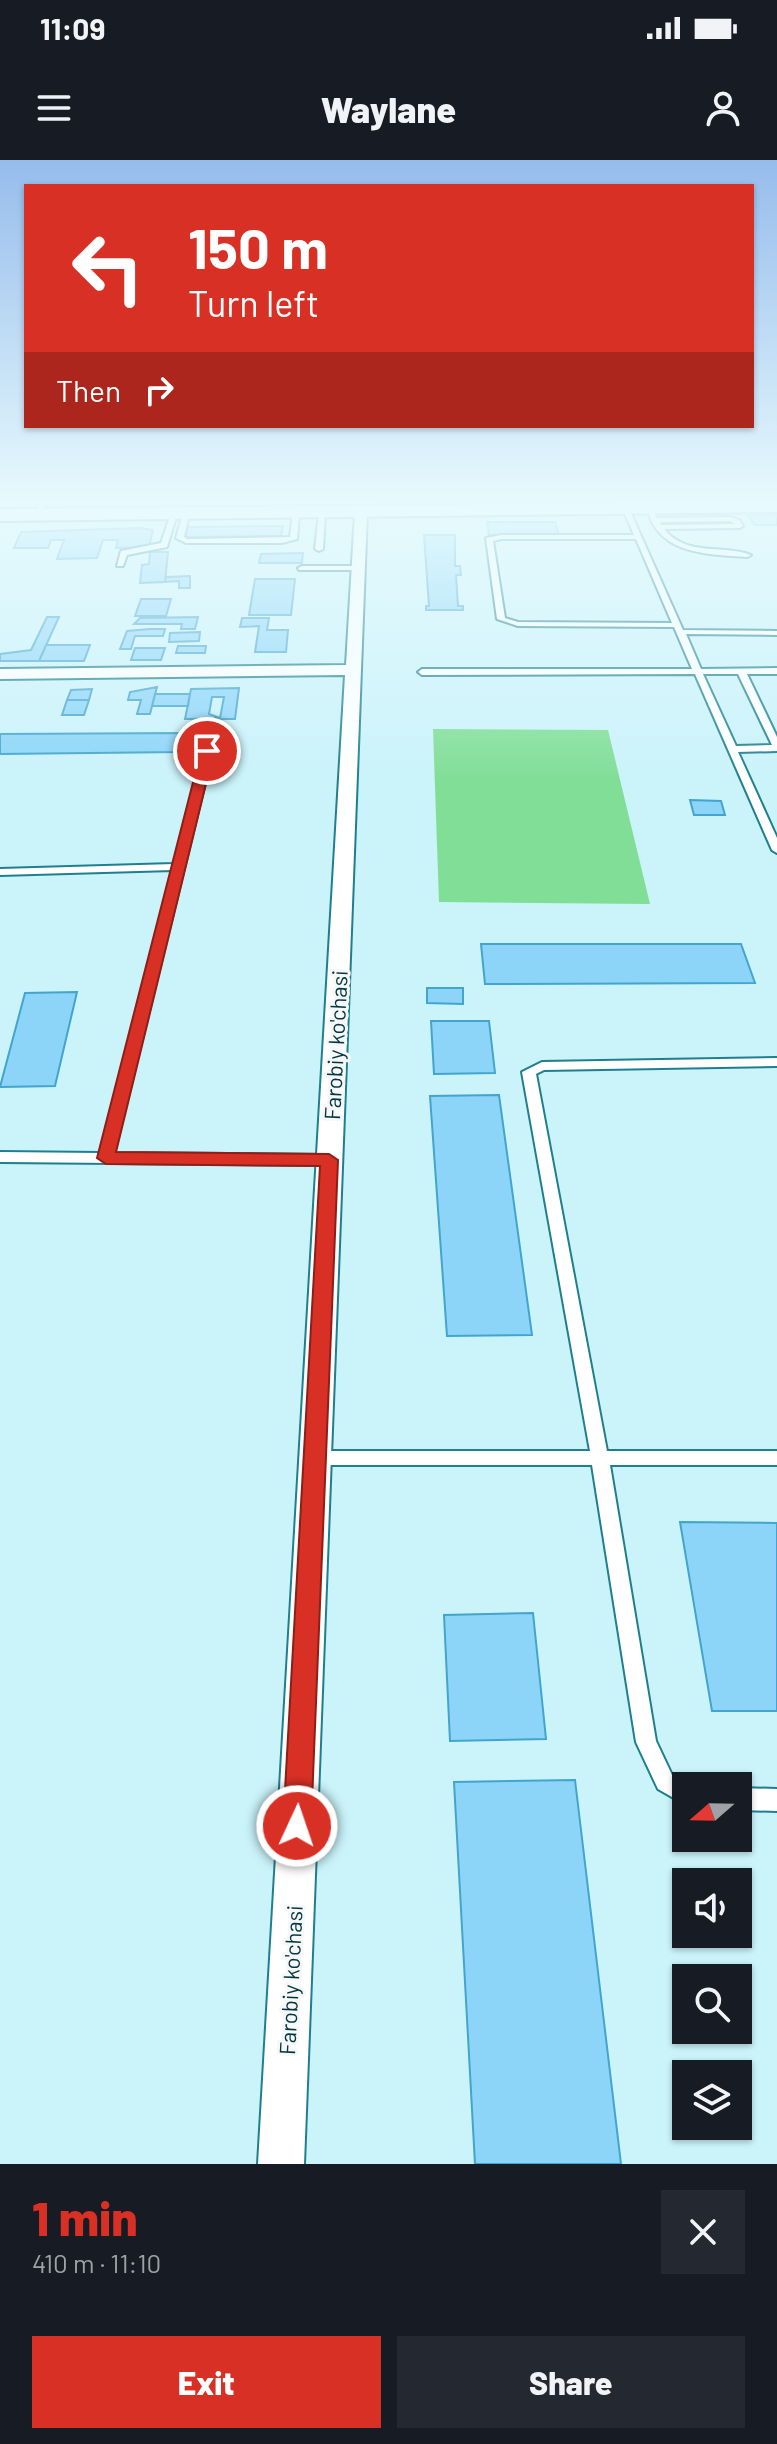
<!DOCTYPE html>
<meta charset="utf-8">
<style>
:root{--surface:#171b24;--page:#242831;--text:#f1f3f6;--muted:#9ea1a6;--accent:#d93025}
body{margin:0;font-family:Barlow,sans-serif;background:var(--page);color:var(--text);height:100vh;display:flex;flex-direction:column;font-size:30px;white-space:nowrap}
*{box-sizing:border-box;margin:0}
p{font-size:26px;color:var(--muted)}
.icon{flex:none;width:44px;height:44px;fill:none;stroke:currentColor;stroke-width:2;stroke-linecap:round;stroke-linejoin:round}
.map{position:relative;height:2004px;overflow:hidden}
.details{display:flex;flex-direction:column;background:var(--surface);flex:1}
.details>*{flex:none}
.banner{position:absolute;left:24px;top:24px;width:730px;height:244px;border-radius:0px;box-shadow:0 2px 6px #0004;background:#d93025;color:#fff;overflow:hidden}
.needle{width:52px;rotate:250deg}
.fabs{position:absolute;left:672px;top:1612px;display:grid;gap:16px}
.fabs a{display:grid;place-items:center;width:80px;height:80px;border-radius:0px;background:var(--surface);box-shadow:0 2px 6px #0004;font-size:40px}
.pin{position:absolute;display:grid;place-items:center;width:68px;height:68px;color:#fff;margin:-34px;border:4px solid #fff;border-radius:50%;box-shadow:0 2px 8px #0007}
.me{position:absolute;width:88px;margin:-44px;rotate:3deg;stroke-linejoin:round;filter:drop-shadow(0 0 6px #0008)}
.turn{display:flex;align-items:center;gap:28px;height:168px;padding:0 32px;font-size:36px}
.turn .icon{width:104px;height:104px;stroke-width:2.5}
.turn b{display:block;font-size:56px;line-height:68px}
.then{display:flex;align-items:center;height:76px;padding:0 32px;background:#0003;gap:16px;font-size:30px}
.round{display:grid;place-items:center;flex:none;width:84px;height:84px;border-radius:0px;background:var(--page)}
.summary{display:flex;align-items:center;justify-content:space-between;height:136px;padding:0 32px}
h1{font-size:48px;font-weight:800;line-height:60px;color:var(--accent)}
.button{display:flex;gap:16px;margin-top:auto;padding:16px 32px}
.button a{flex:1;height:92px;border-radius:0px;background:var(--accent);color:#fff;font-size:32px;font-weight:800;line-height:92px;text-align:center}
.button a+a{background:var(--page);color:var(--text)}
.status{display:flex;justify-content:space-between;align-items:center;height:56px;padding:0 40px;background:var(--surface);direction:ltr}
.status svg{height:22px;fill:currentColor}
header{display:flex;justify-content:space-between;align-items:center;height:104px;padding:0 32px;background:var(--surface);font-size:36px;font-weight:800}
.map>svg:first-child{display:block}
.green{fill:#80de96}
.building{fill:#8dd5f8;stroke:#43a4cd;stroke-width:2;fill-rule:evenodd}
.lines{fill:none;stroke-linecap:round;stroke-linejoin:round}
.service-casing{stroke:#1f7f8e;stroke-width:4}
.minor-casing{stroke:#1f7f8e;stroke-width:4}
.secondary-casing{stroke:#1f7f8e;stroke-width:4}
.service{fill:#fff;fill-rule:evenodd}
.minor{fill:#fff;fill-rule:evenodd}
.secondary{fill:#fff;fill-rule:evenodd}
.route{fill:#d93025;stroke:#8d1f18;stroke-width:2}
.labels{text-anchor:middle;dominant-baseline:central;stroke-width:6;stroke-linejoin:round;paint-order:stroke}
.street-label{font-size:22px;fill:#003840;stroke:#f7f7f7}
</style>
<div class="status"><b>11:09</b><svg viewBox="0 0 49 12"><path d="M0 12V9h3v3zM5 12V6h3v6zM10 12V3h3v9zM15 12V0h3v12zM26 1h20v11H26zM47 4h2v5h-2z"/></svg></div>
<header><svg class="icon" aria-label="menu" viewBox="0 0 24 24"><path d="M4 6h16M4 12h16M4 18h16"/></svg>Waylane<svg class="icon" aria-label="person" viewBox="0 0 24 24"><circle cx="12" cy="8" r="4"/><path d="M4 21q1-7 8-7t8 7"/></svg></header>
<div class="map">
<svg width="777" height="2004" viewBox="0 0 777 2004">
<rect width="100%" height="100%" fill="#caf3fa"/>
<!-- green -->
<path class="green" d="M 433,569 L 608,570 L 650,744 L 439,742 Z"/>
<!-- building -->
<path class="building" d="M 777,355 L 777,365 L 755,365 L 748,356 Z
M 487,362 L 555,362 L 559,375 L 489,375 Z
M 283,366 L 281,376 L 185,377 L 188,367 Z
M 140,368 L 153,370 L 149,387 L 116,388 L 118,380 L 103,380 L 97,398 L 57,399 L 64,380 L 51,380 L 48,388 L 14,388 L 21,372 Z
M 424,375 L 455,375 L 455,406 L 460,406 L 461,415 L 456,415 L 458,446 L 463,446 L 463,450 L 426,450 L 426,446 L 429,446 Z
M 150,392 L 168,392 L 165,422 L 140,423 L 142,405 L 149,404 Z
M 303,393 L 302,403 L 259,403 L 261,394 Z
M 190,416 L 190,428 L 179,428 L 179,421 L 165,422 L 166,417 Z
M 255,419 L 295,419 L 291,455 L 249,455 Z
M 141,439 L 171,439 L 166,456 L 135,456 Z
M 47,457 L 59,457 L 39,501 L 0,501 L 0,494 L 31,490 Z
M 198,457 L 195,469 L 181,469 L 182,464 L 134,464 L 140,458 Z
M 242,458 L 269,458 L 267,470 L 288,470 L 286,492 L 255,492 L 259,466 L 240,467 Z
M 150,469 L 165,469 L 163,476 L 135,476 L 131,489 L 120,489 L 127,471 Z
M 200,472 L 199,481 L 169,482 L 170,473 Z
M 46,485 L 90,485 L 84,501 L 39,501 Z
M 178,486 L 206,486 L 205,493 L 176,493 Z
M 135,488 L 165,488 L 161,500 L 131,500 Z
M 157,527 L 150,554 L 137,554 L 141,540 L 128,540 L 130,532 Z
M 239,528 L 235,559 L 185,559 L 191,529 ZM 212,537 L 224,537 L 220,558 L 209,554 Z
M 92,529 L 89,540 L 67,540 L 71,530 Z
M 155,534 L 190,534 L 188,546 L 152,546 Z
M 67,540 L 89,540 L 84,555 L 62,555 Z
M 184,573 L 180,592 L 0,594 L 0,574 Z
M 690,640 L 721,641 L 725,655 L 694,655 Z
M 481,784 L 741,784 L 755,823 L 485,824 Z
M 427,828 L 463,828 L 463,844 L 427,843 Z
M 77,832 L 55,926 L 0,927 L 25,833 Z
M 431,861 L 489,861 L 495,913 L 434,914 Z
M 499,935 L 532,1175 L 447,1176 L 430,936 Z
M 680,1362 L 777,1363 L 777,1551 L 712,1551 Z
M 533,1453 L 546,1579 L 450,1581 L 444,1455 Z
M 575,1620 L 621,2004 L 475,2004 L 454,1622 Z"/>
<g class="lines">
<defs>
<path id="service" d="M 41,341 L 47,341 L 39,356 L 35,356 Z
M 626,347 L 629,349 L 683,470 L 777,471 L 777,475 L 686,474 L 701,509 L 777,508 L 777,514 L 747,514 L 777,577 L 777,591 L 738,592 L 777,678 L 777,693 L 772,690 L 695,514 L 422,515 L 418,512 L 422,509 L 692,509 L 674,467 L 518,466 L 497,459 L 486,378 L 501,375 L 634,375 L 623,349 ZM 501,379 L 636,379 L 672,463 L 518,462 L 505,458 L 493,381 ZM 703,514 L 738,514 L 772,585 L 736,586 Z
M 647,348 L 651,348 L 657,358 L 730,357 L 739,360 L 743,366 L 740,368 L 664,369 C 686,397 723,384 751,395 L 747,397 C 707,394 658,395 647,348 ZM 730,361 L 735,364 L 661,365 L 660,362 Z
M 322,350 L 325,352 L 323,389 L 319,391 L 315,389 L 319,352 Z
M 296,351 L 299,353 L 297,379 L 282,383 L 186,383 L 176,378 L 183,354 L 186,352 L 189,354 L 184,377 L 187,379 L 290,377 L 293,353 Z
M 174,352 L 177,354 L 167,387 L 127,395 L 123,406 L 117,406 L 121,391 L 161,383 L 171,354 Z
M 302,406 L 358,406 L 362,408 L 358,410 L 299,410 L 298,408 Z
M 215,559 L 220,562 L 114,993 L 329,995 L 336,1000 L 329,1005 L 0,1002 L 0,992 L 100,993 L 173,710 L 0,715 L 0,709 L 174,704 L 210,562 Z
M 777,898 L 777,906 L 544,910 L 536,914 L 607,1291 L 777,1291 L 777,1305 L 610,1305 L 656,1581 L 672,1615 L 692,1626 L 686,1626 L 686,1645 L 658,1629 L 636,1582 L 592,1305 L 315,1305 L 309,1303 L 306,1298 L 309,1293 L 315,1291 L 590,1291 L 522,912 L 542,902 Z
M 738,1628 L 777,1629 L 777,1651 L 738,1650 Z"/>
<path id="minor" d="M 361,348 L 367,352 L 304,2004 L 258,2004 L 345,515 L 0,519 L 0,509 L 346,505 L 355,352 Z"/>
<path id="secondary" d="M 777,342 L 777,352 L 0,361 L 0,349 Z"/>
</defs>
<!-- service casing -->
<use href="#service" class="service-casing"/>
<!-- minor casing -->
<use href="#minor" class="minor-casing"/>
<!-- secondary casing -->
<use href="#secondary" class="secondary-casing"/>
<!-- service -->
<use href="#service" class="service"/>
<!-- minor -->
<use href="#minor" class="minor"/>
<!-- secondary -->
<use href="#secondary" class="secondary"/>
</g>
<!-- sky -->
<linearGradient id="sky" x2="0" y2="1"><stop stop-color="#96bcec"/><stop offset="0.55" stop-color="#e7fafd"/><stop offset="1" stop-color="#e7fafd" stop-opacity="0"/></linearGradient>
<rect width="777" height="621" fill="url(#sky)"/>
<!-- route -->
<path class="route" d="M 207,587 L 214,591 L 116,992 L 329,994 L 338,1000 L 311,1666 L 307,1676 L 297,1680 L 287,1676 L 283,1666 L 320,1006 L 106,1004 L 97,998 L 201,591 Z"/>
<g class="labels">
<!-- street labels -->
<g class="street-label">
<text transform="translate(335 885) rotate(-87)">Farobiy ko'chasi</text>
<text transform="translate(290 1820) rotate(-87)">Farobiy ko'chasi</text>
</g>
</g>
</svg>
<div class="fabs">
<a><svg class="needle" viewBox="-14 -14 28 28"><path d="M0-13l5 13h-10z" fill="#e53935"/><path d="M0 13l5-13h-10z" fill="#9ea1a6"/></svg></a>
<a><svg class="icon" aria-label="sound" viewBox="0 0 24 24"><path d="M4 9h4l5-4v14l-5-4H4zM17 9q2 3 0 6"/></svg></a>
<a><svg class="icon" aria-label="search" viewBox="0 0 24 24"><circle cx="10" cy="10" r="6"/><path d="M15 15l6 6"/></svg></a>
<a><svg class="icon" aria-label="layers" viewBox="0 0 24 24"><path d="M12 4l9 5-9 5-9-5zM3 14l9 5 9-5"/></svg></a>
</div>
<div class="pin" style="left:207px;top:591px;background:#d93025"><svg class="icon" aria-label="arrive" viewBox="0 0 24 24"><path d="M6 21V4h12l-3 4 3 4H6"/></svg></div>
<svg class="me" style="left:297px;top:1666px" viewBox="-20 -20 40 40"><circle r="17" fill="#d93025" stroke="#fff" stroke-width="3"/><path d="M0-11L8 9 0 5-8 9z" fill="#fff"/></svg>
<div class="banner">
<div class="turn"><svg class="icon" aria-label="left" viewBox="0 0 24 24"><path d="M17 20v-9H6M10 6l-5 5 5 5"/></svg><div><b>150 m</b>Turn left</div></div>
<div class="then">Then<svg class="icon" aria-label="right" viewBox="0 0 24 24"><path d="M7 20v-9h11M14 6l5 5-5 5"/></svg></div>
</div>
</div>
<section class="details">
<div class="summary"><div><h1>1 min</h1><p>410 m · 11:10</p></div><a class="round"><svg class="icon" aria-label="close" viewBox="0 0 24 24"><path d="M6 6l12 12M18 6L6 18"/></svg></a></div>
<div class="button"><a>Exit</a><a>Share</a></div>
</section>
